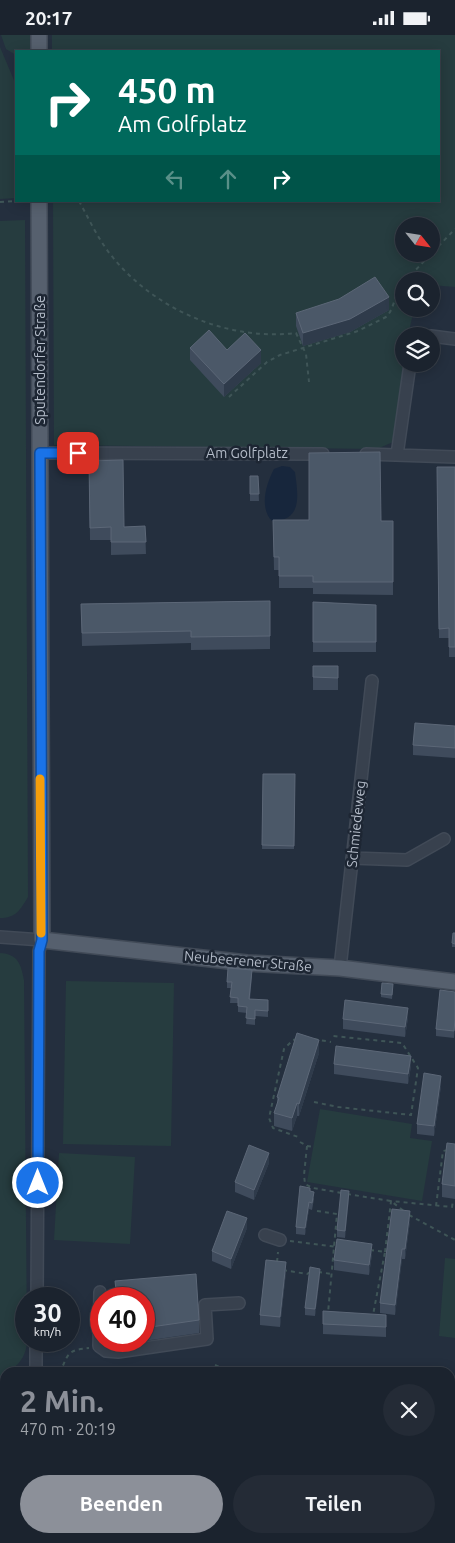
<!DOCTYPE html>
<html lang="de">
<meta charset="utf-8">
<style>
:root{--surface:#1b232e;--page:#242b36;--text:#f1f3f6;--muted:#a0a4aa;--line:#39404a;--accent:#8c9099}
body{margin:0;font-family:Ubuntu,sans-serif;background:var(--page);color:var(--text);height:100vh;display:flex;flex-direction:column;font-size:19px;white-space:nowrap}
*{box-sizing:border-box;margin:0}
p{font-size:16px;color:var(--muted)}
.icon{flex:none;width:28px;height:28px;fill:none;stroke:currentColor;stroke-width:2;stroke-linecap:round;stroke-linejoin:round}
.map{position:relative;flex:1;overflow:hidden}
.panel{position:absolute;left:0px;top:1332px;width:455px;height:176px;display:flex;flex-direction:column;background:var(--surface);border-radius:15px 15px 0 0;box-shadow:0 2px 12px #0003,0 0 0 1px var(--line)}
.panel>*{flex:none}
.top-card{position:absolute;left:15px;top:15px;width:425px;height:152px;border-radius:0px;box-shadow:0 2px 12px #0003,0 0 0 1px var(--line);background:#00695c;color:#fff;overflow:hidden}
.needle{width:32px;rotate:120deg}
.fabs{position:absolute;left:395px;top:182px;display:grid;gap:10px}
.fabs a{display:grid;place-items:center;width:45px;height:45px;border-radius:50%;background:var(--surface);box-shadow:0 2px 12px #0003,0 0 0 1px var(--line);font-size:25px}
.speed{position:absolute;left:15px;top:1252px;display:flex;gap:10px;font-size:25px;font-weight:700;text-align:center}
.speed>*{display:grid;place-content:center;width:65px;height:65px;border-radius:50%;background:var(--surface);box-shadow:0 2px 12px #0003,0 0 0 1px var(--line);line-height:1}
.speed small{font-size:12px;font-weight:400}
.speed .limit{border:8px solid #d22;background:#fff;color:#111}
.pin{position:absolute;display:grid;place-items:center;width:42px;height:42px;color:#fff;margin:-21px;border-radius:10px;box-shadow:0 2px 8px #0006}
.me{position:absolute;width:55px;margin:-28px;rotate:0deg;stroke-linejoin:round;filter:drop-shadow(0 0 4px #0008)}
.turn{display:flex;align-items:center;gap:18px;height:105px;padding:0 20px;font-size:22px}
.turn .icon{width:65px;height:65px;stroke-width:2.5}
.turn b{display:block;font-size:35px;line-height:42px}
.lanes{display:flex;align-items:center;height:48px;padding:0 20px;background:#0003;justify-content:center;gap:25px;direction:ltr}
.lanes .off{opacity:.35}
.round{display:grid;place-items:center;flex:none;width:52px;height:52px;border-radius:26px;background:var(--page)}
.head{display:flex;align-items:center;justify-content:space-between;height:85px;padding:0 20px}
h1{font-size:30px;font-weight:600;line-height:38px;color:var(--accent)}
.primary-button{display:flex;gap:10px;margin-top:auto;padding:10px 20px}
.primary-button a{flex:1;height:58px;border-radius:30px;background:var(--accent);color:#fff;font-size:20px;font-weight:600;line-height:58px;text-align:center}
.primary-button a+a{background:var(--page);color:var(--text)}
.status{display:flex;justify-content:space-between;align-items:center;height:35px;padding:0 25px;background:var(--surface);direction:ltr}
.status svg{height:14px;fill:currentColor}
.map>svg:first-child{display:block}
.green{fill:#263c3f;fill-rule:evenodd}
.water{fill:#17263c}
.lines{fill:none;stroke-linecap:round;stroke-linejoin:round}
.stream{stroke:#17263c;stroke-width:3}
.minor-casing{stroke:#414a57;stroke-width:14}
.major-casing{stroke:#414a57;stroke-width:18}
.path{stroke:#3f5557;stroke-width:2;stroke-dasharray:4 4;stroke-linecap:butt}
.minor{stroke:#38414e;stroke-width:11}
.major{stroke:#56606e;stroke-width:15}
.wall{fill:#3f4b5c}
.shaded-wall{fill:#2f3b4b}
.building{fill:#4b5868;stroke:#5c6777}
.route-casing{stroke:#114b97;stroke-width:12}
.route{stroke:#1a73e8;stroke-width:9}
.slow{stroke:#f59e0b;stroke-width:9}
.labels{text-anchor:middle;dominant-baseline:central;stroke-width:5;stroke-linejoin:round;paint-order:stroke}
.street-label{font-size:14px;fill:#b4bcc9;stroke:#1d2633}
</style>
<div class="status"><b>20:17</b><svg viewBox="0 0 49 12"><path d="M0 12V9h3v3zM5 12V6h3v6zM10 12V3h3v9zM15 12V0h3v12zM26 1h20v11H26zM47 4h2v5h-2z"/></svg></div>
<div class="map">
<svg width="455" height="1508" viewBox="0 0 455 1508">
<rect width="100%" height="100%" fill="#242f3e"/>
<!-- green -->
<path class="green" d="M 1,0 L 36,0 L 36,16 L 16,16 L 16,20 L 6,14 Z
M 52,0 L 455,0 L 455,252 L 431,250 L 431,246 L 404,246 L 404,274 L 414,274 L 408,301 L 404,301 L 404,329 L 406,329 L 399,398 L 393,407 L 377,414 L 54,410 L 53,166 L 439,166 L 439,16 L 52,16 ZM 404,191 L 431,191 L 431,219 L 404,219 Z
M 0,12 L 16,50 L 16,163 L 0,164 Z
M 25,185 L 28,862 C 20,875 16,883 0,883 L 0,186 Z
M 0,918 C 18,919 21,929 24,945 L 27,1306 C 26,1325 15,1334 0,1341 Z
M 66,946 L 174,948 L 171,1111 L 63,1109 Z
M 320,1074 L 412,1089 L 410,1103 L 432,1106 L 422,1166 L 307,1147 Z
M 59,1118 L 135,1122 L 130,1209 L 54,1205 Z
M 445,1223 L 455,1224 L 455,1303 L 439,1301 Z
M 5,1378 L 5,1504 L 32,1504 L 32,1508 L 0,1508 L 0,1381 Z"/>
<!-- water -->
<path class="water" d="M 282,431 L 290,432 L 295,437 C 298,460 303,486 272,486 C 259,473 266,449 274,434 Z"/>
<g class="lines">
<!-- stream -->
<path class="stream" d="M 0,1357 L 5,1355"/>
<defs>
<path id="minor" d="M 431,301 L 455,304
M 40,418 L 323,419
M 366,419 L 455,422
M 397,420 L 410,329
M 352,823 L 407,825 L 444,804
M 0,902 L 42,905 L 39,916 L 37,1264
M 340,933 L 372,646
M 265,1200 L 280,1205
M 100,1257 L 99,1311 L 106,1316 L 118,1317 L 207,1304 L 205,1270 L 239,1268
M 36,1338 L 36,1306
M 363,1504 L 364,1508
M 36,1508 L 36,1504"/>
<path id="major" d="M 39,0 L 39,16
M 39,166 L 42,905 L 247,928 L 340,933 L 455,947"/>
</defs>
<!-- minor casing -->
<use href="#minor" class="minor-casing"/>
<!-- major casing -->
<use href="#major" class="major-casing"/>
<!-- path -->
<path class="path" d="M 79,166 C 90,186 100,208 115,225 C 158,276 229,306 296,298 L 306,319 L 309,347
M 0,167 L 16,166
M 405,246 L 455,194
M 229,362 L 267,327 L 280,320 L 358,296 L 386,282 C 395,274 394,257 404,247
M 297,1004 L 293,1005 L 284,1014 L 269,1083 L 273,1093 L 301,1103
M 314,1004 L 331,1007
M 314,1067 L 338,1072 L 411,1080 L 418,1033 L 402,1008 L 333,1001
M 300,1107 L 307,1111 L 304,1140 L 305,1149 L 313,1153 L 342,1158
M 307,1111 L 315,1112
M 347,1159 L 391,1166 L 405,1177
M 436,1171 L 443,1116 L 448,1115
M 317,1176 L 337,1179 L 328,1278
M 409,1180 L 455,1205
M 290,1206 L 337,1212
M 370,1215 L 385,1217 L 373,1280
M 385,1217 L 391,1166 L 452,1172 L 453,1166
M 277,1227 L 278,1217
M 283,1235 L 307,1239 L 310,1237
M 318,1237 L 332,1239
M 215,1330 L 234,1338
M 60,1338 C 68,1318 68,1315 89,1313
M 0,1370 L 5,1367"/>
<!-- minor -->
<use href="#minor" class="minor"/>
<!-- major -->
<use href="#major" class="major"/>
</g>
<!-- wall -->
<path class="wall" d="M 389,275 L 350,297 L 303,311 L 296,291 L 296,278 Z
M 190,313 L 227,315 L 261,328 L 224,362 L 190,325 Z
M 89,426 L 124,492 L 145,491 L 146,519 L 111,520 L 111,505 L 90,505 Z
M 437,432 L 455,432 L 455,622 L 449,622 L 449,603 L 439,603 Z
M 250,441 L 258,441 L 259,466 L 250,466 Z
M 273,485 L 393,486 L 393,560 L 313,559 L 313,553 L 279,553 L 279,535 L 274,535 Z
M 270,566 L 270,614 L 191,615 L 191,608 L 82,611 L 81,569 Z
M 313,567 L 376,570 L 376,617 L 313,617 Z
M 313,631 L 338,631 L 338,655 L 313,655 Z
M 455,691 L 455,723 L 413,720 L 413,710 Z
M 263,739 L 295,739 L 294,814 L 262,814 Z
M 455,898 L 455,912 L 452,912 L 452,908 Z
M 252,941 L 250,964 L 268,965 L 268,982 L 255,981 L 255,990 L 246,989 L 247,978 L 238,977 L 238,968 L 230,968 L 231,953 L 227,953 L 227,947 Z
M 393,953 L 392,964 L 381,962 L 381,959 Z
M 455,957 L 455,991 L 454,1003 L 436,1001 L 436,994 Z
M 408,983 L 405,1002 L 343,994 L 343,984 Z
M 319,1018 L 299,1081 L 297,1081 L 292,1096 L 274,1091 L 274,1078 L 277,1070 L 277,1062 Z
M 334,1029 L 411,1031 L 408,1049 L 334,1039 Z
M 441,1051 L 434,1101 L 417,1099 L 417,1089 Z
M 455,1109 L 455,1164 L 442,1162 L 442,1149 Z
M 269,1128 L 254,1165 L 235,1157 L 235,1147 Z
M 310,1156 L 314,1164 L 312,1175 L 309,1174 L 305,1200 L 296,1199 L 296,1192 Z
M 349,1163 L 345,1203 L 337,1202 L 337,1195 Z
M 410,1186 L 405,1224 L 402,1224 L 395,1280 L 380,1278 L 380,1268 Z
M 247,1193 L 231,1234 L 212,1226 L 212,1216 Z
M 372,1219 L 369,1240 L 334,1235 L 334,1225 Z
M 286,1237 L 280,1292 L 260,1290 L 260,1280 Z
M 320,1240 L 315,1281 L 305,1280 L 305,1273 Z
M 115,1246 L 199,1285 L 199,1298 L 144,1306 L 144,1264 L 116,1264 Z
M 323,1289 L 386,1289 L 386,1302 L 323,1299 Z
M 119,1306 L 140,1306 L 119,1309 Z
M 370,1504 L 390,1504 L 390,1508 L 371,1508 Z"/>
<!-- shaded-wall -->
<path class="shaded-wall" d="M 389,262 L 389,275 L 350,297 L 303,311 L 303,298 Z
M 261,315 L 261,328 L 224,362 L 224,349 Z
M 408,973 L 408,983 L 405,1002 L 405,992 Z
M 319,1005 L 319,1018 L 299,1081 L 299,1069 Z
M 411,1021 L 411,1031 L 408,1049 L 408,1039 Z
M 441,1041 L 441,1051 L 434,1101 L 434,1091 Z
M 297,1068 L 297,1081 L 292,1096 L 292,1083 Z
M 269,1118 L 269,1128 L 254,1165 L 254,1155 Z
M 349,1156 L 349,1163 L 345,1203 L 345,1196 Z
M 309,1167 L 309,1174 L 305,1200 L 305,1193 Z
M 410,1176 L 410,1186 L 405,1224 L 405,1214 Z
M 247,1183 L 247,1193 L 231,1234 L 231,1224 Z
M 372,1209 L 372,1219 L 369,1240 L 369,1230 Z
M 402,1214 L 402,1224 L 395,1280 L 395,1270 Z
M 286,1227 L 286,1237 L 280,1292 L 280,1282 Z
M 320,1234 L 320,1240 L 315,1281 L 315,1274 Z"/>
<!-- building -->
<path class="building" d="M 375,242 L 389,262 L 350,284 L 303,298 L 296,278 L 339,264 Z
M 209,295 L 227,315 L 245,298 L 261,315 L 224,349 L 190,313 Z
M 380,417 L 381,486 L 393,486 L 393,547 L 313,547 L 313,541 L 279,541 L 279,522 L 274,522 L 273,485 L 309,485 L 309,418 Z
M 123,425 L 124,492 L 145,491 L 146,507 L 111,507 L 111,492 L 90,493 L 89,426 Z
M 437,432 L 455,432 L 455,612 L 449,612 L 449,593 L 439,594 Z
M 250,441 L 258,441 L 259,459 L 250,459 Z
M 270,566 L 270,601 L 191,602 L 191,596 L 82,598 L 81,569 Z
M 313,567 L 376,570 L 376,607 L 313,607 Z
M 313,631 L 338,631 L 338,643 L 313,642 Z
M 415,688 L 455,691 L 455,713 L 413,710 Z
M 263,739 L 295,739 L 294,811 L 262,810 Z
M 453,898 L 455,898 L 455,909 L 452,908 Z
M 228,933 L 252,935 L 249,964 L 268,965 L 268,976 L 255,975 L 255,984 L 246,983 L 247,972 L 238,971 L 238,963 L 230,962 L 232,947 L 227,947 Z
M 382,948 L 393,949 L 392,960 L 381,959 Z
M 440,955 L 455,957 L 455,984 L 454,996 L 436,994 Z
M 345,965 L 408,973 L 405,992 L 343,984 Z
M 297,998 L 319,1005 L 299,1069 L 297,1068 L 292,1083 L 274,1078 L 279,1063 L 277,1062 Z
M 336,1011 L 411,1021 L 408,1039 L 334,1029 Z
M 424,1038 L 441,1041 L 434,1091 L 417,1089 Z
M 447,1108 L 455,1109 L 455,1151 L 442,1149 Z
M 249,1110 L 269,1118 L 254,1155 L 235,1147 Z
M 300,1151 L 310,1153 L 310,1156 L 314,1157 L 312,1168 L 309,1167 L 305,1193 L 296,1192 Z
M 341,1155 L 349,1156 L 345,1196 L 337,1195 Z
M 392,1174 L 410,1176 L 405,1214 L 402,1214 L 395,1270 L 380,1268 Z
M 227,1176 L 247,1183 L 231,1224 L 212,1216 Z
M 337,1204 L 372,1209 L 369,1230 L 334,1225 Z
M 266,1225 L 286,1227 L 280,1282 L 260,1280 Z
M 310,1232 L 320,1234 L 315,1274 L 305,1273 Z
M 196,1239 L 199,1285 L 144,1293 L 144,1264 L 117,1264 L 115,1246 Z
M 323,1276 L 386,1280 L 386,1292 L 323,1289 Z
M 371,1504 L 390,1504 L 390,1505 L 372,1508 Z"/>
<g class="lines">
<defs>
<path id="route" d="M 38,1148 L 39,916 L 42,905 L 40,418 L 78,418"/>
</defs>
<!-- route casing -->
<use href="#route" class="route-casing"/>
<!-- route -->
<use href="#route" class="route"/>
<!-- slow -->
<path class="slow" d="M 40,744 L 41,898"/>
</g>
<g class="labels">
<!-- street labels -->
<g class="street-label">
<text transform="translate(40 325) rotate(-90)">Sputendorfer Straße</text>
<text x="247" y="418">Am Golfplatz</text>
<text transform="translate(356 789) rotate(-84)">Schmiedeweg</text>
<text transform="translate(248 926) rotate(5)">Neubeerener Straße</text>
</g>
</g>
</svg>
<div class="fabs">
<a><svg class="needle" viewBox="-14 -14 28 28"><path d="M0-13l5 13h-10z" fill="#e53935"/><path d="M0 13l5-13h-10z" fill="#a0a4aa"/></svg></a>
<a><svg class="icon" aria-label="search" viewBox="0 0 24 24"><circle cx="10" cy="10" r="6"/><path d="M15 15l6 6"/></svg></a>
<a><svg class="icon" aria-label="layers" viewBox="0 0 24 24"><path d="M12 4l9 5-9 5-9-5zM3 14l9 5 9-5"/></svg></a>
</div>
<div class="speed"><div>30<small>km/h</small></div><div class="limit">40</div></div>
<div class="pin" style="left:78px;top:418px;background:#d93025"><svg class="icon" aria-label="arrive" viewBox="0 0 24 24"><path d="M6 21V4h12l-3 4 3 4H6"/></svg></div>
<svg class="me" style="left:38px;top:1148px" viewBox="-20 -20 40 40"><circle r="17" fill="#1a73e8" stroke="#fff" stroke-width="3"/><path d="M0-11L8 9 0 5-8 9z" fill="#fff"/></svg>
<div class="top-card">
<div class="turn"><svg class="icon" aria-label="right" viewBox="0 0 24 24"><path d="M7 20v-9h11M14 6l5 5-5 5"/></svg><div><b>450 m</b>Am Golfplatz</div></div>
<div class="lanes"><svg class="icon off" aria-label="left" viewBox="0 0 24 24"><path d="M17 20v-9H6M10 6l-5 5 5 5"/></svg><svg class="icon off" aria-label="ahead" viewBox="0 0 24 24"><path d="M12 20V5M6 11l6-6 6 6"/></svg><svg class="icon" aria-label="right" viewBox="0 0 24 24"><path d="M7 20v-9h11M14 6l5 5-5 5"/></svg></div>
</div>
<section class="panel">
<div class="head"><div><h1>2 Min.</h1><p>470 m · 20:19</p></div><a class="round"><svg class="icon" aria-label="close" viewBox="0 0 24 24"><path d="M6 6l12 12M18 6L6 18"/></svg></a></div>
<div class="primary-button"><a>Beenden</a><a>Teilen</a></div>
</section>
</div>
